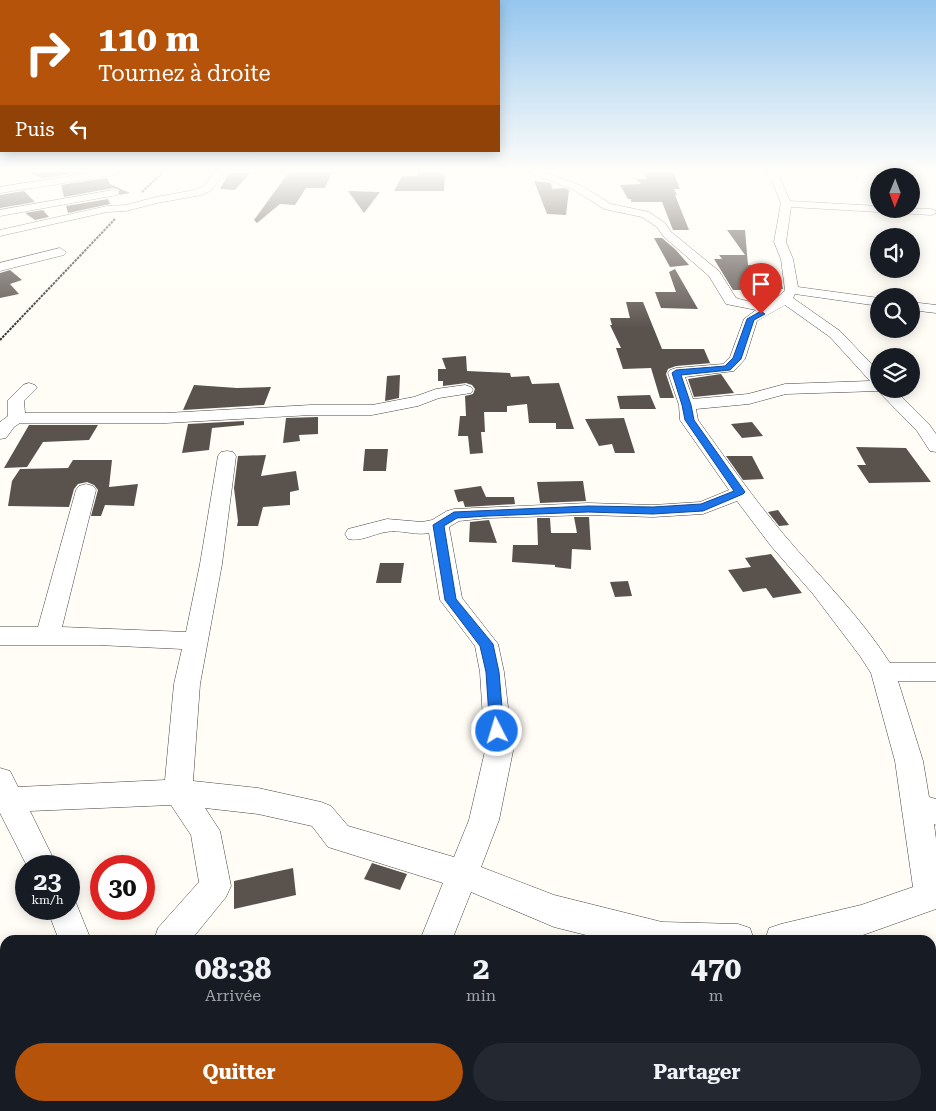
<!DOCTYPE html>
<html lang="fr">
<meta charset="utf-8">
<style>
:root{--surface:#171b24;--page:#242831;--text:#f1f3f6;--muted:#9ea1a6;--accent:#b45309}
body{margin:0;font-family:"Roboto Serif",serif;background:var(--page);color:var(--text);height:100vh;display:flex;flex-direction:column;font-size:19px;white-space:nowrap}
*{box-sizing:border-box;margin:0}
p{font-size:16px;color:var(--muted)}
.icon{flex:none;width:28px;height:28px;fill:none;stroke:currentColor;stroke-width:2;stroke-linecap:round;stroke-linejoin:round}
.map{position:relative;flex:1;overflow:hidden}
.drawer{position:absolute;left:0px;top:935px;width:936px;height:176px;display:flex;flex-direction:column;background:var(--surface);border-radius:15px 15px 0 0;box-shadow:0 2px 12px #0003}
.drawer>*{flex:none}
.top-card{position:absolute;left:0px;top:0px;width:500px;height:152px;box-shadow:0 2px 12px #0003;background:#b45309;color:#fff;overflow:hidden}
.needle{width:32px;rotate:181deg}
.tools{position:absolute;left:870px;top:168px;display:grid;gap:10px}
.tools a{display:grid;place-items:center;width:50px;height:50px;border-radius:50%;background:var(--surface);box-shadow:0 2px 12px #0003;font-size:25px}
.speed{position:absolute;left:15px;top:855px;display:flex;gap:10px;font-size:25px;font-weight:700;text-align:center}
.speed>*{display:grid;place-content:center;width:65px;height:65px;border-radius:50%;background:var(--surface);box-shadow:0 2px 12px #0003;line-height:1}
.speed small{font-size:12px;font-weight:400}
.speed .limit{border:8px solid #d22;background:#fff;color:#111}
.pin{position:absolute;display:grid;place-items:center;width:42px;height:42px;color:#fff;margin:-51px -21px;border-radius:50% 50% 50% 0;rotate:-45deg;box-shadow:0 0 5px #0007}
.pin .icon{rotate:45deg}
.me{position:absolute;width:55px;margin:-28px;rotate:355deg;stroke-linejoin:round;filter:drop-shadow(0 0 4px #0008)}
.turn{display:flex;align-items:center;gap:18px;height:105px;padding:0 15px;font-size:22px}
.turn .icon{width:65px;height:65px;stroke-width:2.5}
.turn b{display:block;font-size:35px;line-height:42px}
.then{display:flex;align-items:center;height:48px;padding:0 15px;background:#0003;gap:10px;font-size:19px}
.eta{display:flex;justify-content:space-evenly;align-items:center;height:85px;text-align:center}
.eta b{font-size:30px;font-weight:700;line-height:35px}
.button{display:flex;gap:10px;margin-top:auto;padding:10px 15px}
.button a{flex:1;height:58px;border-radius:30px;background:var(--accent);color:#fff;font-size:20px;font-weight:700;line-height:58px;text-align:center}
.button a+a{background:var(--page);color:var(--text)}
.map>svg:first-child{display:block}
.building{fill:#5a524d}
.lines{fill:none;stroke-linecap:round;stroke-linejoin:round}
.minor-casing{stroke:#444;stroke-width:1}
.path{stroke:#333;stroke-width:2;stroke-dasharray:2.5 1;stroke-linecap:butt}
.minor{fill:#fff;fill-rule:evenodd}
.route{fill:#1a73e8;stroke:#114b97}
</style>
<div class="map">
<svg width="936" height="1111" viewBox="0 0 936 1111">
<rect width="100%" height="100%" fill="#fffdf5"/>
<!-- building -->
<path class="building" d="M 31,172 L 83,172 L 43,178 L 31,174 Z
M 289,172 L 332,172 L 325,188 L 306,188 L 295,205 L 280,204 L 257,223 L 254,220 Z
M 418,172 L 443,172 L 443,175 L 445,175 L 444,191 L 394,191 L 402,176 L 417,176 Z
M 643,172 L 673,172 L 680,189 L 674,189 L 677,195 L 675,195 L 689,230 L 673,230 L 662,202 L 631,202 L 631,199 L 628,199 L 620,185 L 641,184 L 636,179 L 647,179 Z
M 229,173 L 250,173 L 235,190 L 220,189 Z
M 107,178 L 110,184 L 130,193 L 119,195 L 119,190 L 113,188 L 64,197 L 61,185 Z
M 534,181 L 551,183 L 552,189 L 564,188 L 569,190 L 566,215 L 547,214 Z
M 24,191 L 35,202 L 0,208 L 0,195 Z
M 348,191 L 380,192 L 364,213 Z
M 108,199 L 110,204 L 68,213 L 66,206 Z
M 43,210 L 49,217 L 35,220 L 25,213 Z
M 727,230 L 745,230 L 748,265 L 767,265 L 782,285 L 783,289 L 760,289 L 768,299 L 763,300 L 748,299 L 741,290 L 733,290 L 714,259 L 722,259 L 719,255 L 745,255 Z
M 654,238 L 662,238 L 676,250 L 689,265 L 670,267 Z
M 675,269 L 698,309 L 661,308 L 655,292 L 676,292 L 669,272 Z
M 10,270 L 22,280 L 10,284 L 19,294 L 0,298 L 0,273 Z
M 626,302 L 643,302 L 662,349 L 704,349 L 710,363 L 712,363 L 676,366 L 668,369 L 666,374 L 674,398 L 660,398 L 651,368 L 623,369 L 616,348 L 621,348 L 610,325 L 612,325 L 610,318 L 630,318 Z
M 466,356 L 467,371 L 510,373 L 511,377 L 529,376 L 532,384 L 559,383 L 574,429 L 556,429 L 556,423 L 529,423 L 527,404 L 507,406 L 507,412 L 484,412 L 485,432 L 481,432 L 483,453 L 470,454 L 468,436 L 458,436 L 460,416 L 466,416 L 465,396 L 473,394 L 475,389 L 472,385 L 466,383 L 443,386 L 443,381 L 438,381 L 438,369 L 446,369 L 442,358 Z
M 721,374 L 734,393 L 694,397 L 688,379 Z
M 400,375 L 399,398 L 385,401 L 387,376 Z
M 194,385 L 237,388 L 271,387 L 264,405 L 183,410 Z
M 650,395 L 656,409 L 620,409 L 617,396 Z
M 318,417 L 318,434 L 299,435 L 300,441 L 283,443 L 286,418 Z
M 624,418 L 635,453 L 615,453 L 612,444 L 599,446 L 585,419 Z
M 244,421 L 244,425 L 212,428 L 209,450 L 182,453 L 188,424 Z
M 752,422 L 763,436 L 742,438 L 731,424 Z
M 29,425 L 98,425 L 89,440 L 43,442 L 27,467 L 4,468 Z
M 856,447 L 906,448 L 931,482 L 869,483 L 857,465 L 866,465 Z
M 365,449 L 388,449 L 386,471 L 363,471 Z
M 266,455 L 261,476 L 296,471 L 299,490 L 290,492 L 290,505 L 263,507 L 258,526 L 237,526 L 238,521 L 234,488 L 238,456 Z
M 726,456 L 752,456 L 764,479 L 743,480 Z
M 73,460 L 112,460 L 109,487 L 138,484 L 134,506 L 105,505 L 101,516 L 91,516 L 98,490 L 94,485 L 87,482 L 78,484 L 74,489 L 69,507 L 8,506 L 12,481 L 20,469 L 68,468 Z
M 583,481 L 586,501 L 540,503 L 537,482 Z
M 481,486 L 486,497 L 514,497 L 515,504 L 465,507 L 463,501 L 458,502 L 454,490 Z
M 778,510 L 789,525 L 779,526 L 768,512 Z
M 574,517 L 589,517 L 591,550 L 572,549 L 571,569 L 555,567 L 555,565 L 512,562 L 513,545 L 538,545 L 537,518 L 550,518 L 551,533 L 577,533 Z
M 489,520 L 497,543 L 469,542 L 470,522 Z
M 771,554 L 802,593 L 773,598 L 766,588 L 743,592 L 728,570 L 751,567 L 745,558 Z
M 380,563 L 404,563 L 401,583 L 376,583 Z
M 628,581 L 632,596 L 615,597 L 610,582 Z
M 372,863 L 407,874 L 400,890 L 364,879 Z
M 293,868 L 296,895 L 234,909 L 234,881 Z"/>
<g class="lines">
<defs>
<path id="minor" d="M 96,172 L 121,172 L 116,175 L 0,193 L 0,187 Z
M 214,172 L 224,172 L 212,190 L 202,195 L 157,203 L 126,211 L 107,212 L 0,236 L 0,230 L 107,206 L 126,205 L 156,197 L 195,190 L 204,186 Z
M 528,172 L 543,172 L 582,186 L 611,204 L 649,212 L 665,223 L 671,232 L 719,271 L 736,298 C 755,304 772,306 785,290 L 781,259 L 774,242 L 781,203 L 771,179 L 764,172 L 775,172 L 780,178 L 790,201 L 879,206 L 879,209 L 931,209 L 936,211 L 935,214 L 931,215 L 791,207 L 786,242 L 793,259 L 798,287 L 879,298 L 879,306 L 795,294 L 793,298 L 840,331 L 879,372 L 879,389 L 894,389 L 929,424 L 936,434 L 936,452 L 930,451 L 917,431 L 878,391 L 786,394 L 749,404 L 696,409 L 698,420 C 726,459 754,499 785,536 C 821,578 860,616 890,663 L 936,663 L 936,681 L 898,681 L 923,761 L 929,797 L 936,799 L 936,825 L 934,824 L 936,839 L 936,909 L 849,940 L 765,940 L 769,928 L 781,924 L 861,905 L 913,887 L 895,761 L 871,673 L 860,656 L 813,594 L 771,546 L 737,501 L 703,514 L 653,517 L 588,515 L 488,518 L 459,521 L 449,527 L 462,598 L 498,644 L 504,672 L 513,751 L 499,820 L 481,867 L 554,895 L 662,922 L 738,924 L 750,928 L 754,940 L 606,940 L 554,927 L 471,892 L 452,940 L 420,940 L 443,883 L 328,847 L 312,826 L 258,814 L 205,808 L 220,831 L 231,886 L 226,897 L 191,940 L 154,940 L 158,928 L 199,882 L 191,835 L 171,805 L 30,811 L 57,866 L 27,866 L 0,813 L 0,768 L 10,771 L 18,787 L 165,780 L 174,684 L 182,649 L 98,645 L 0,645 L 0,627 L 38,627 L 76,490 L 79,486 L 86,484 L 93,486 L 96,490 L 62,627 L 186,632 L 200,564 L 218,456 L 221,452 L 227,451 L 233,452 L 236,456 L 222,564 L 200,684 L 193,781 L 258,788 L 321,802 L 331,806 L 348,826 L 454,857 L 469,820 L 485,751 L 480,672 L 475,646 L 440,600 L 429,533 C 415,536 400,529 386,532 C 373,534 361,542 348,539 L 345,534 L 348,529 L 387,519 L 422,522 L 432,520 L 447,511 L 454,509 L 588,503 L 653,505 L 700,502 L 729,490 L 680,420 L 679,405 L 668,373 L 670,370 L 676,368 L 723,364 L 730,357 L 744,319 L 756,310 L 726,304 L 709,276 L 663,236 L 657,227 L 642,217 L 604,209 L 574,190 ZM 785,305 L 830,337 L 870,381 L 785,384 L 748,394 L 693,399 L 685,377 L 734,371 L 745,359 L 757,321 Z
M 113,190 L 117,191 L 118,193 L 117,195 L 0,216 L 0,210 Z
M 60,248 L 66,252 L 64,255 L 0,271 L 0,263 Z
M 911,302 L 936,305 L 936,313 L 911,310 Z
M 29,383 L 35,385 L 37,388 L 24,401 L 25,413 L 166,413 L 311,405 L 372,405 L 414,397 L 436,389 L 465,385 L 471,387 L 473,390 L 471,393 L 439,398 L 418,406 L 372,415 L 311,415 L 166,423 L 20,423 L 14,427 L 6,438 L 0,439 L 0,422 L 8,416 L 8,400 L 23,385 Z
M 69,896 L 74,898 L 91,940 L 59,940 L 47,909 L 69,909 Z
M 0,1002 L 5,1002 L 5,1038 L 0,1038 Z
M 108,1106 L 146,1106 L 147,1111 L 109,1111 Z
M 347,1106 L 385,1106 L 383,1111 L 345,1111 Z
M 811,1106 L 849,1106 L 850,1111 L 812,1111 Z"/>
</defs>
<!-- minor casing -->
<use href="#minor" class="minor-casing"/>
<!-- path -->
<path class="path" d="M 142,192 L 163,172
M 0,340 L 115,219"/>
<!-- minor -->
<use href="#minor" class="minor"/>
</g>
<!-- sky -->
<linearGradient id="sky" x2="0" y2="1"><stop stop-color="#95c6ee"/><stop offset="0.52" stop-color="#fffefa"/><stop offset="1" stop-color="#fffefa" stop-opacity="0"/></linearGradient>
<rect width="936" height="328" fill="url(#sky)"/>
<!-- route -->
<path class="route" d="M 761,311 L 765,314 L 754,320 L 741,359 L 730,370 L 681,375 L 691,405 L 694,420 L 745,492 L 743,494 L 703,511 L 653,514 L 588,512 L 488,516 L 457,518 L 444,526 L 456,599 L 493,644 L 499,672 L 504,731 L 502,735 L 497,737 L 492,735 L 490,731 L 486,672 L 480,646 L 445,600 L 433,525 L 454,512 L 588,506 L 653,507 L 701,504 L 734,491 L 685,420 L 682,405 L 672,373 L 676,370 L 725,366 L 733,358 L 747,319 Z"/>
</svg>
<div class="tools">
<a><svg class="needle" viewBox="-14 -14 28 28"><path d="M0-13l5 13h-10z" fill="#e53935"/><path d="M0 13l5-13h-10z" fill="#9ea1a6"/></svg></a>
<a><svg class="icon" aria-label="sound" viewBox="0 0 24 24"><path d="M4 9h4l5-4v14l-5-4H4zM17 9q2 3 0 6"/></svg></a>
<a><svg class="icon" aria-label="search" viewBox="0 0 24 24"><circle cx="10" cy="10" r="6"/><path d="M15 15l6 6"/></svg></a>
<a><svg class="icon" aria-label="layers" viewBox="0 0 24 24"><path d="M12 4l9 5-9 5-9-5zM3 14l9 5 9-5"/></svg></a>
</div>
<div class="speed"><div>23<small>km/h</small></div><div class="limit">30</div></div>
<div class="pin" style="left:761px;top:314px;background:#d93025"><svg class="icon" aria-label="arrive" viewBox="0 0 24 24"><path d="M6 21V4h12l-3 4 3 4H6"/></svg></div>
<svg class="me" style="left:497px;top:731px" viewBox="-20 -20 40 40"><circle r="17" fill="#1a73e8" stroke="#fff" stroke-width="3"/><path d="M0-11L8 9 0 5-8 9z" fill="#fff"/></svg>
<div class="top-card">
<div class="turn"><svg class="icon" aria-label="right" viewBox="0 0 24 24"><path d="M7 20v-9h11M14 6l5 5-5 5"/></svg><div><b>110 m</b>Tournez à droite</div></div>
<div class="then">Puis<svg class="icon" aria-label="left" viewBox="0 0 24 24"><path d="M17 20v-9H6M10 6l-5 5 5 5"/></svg></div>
</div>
<section class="drawer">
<div class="eta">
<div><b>08:38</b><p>Arrivée</p></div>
<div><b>2</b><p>min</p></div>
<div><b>470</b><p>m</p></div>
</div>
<div class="button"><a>Quitter</a><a>Partager</a></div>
</section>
</div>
